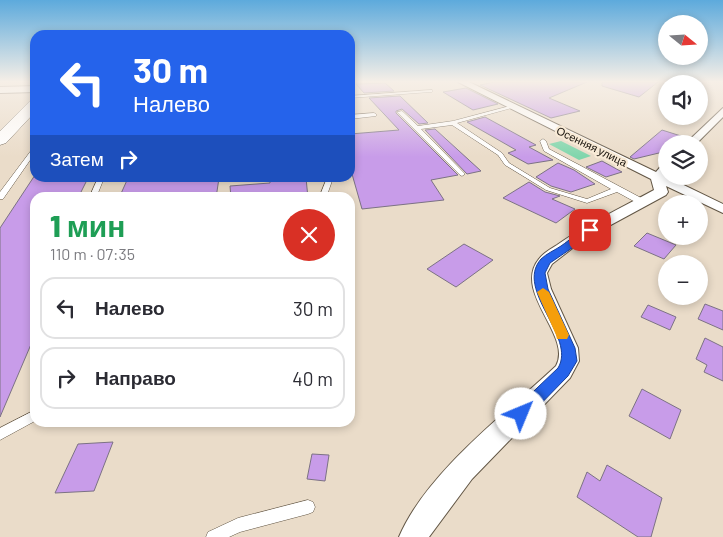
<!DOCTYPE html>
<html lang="ru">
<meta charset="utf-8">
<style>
:root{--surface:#fff;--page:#f2f2f3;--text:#2b2b33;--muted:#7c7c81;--line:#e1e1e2}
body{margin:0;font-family:Barlow,sans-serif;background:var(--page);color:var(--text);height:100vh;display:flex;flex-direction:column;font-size:19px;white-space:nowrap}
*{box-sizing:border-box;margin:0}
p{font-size:16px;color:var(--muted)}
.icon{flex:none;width:28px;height:28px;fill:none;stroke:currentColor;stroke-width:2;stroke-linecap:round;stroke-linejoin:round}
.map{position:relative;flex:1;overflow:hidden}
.details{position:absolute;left:30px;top:192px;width:325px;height:235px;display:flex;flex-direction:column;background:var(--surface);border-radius:15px;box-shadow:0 2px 8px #0003}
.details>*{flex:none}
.hud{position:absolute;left:30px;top:30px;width:325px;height:152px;border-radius:15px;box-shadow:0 2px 8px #0003;background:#2563eb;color:#fff;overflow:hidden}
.needle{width:32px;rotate:108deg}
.tools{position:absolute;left:658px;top:15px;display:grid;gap:10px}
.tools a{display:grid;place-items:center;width:50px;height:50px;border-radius:50%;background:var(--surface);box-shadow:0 2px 8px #0003;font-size:25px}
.pin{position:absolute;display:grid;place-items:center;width:42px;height:42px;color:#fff;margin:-21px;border-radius:10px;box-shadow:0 2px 8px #0006}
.me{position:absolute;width:55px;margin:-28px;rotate:45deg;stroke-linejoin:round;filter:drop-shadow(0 0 4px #0008)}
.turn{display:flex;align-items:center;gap:18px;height:105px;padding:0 20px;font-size:22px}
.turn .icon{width:65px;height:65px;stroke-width:2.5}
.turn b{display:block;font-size:35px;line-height:42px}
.then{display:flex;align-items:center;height:48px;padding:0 20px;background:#0003;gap:10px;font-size:19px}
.round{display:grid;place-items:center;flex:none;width:52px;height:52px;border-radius:26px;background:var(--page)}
.summary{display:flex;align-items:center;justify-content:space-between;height:85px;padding:0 20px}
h1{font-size:30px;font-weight:800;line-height:38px;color:#1e9e55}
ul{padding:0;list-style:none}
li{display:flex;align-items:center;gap:15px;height:62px;margin:0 10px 8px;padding:0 10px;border:2px solid var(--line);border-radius:15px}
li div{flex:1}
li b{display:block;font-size:19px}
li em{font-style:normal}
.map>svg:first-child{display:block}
.green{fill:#80d6ac}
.building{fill:#c89ce9;stroke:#7c7284}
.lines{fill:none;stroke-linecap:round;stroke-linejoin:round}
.lane-casing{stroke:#625645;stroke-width:1}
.street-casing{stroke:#625645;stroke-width:2}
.secondary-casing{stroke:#625645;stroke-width:1}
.lane{fill:#fff;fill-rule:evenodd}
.street{fill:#fff;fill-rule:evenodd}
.secondary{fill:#fff;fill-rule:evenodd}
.route{fill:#2563eb;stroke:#184099}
.slow{fill:#f59e0b}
.labels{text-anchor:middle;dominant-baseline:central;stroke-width:4.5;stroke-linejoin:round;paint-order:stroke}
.far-street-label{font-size:11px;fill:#16110a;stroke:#f8ead6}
</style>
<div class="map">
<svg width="723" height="537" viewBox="0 0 723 537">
<rect width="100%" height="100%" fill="#eadcc9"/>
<!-- green -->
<path class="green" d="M 561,141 L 591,156 L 579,160 L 549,144 Z"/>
<!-- building -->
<path class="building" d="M 494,82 L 587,82 L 549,98 L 580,111 L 551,118 L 480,85 Z
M 602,82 L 658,82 L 639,97 L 602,86 Z
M 385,83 L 394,91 L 364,93 L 356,84 Z
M 466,88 L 498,104 L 473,110 L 443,92 Z
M 400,96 L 428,123 L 419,124 L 402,109 L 396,111 L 396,113 L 458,175 L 431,180 L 444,200 L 362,209 L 350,167 L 350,134 L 399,130 L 369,98 Z
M 485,117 L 536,145 L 529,147 L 553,160 L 528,164 L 508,153 L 516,150 L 467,122 Z
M 435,129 L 481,171 L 467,174 L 425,130 Z
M 662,130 L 681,136 L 672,144 L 666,144 L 666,149 L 663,152 L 634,159 L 630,157 Z
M 602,161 L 622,172 L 606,177 L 586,167 Z
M 558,163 L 574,170 L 595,184 L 571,192 L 551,186 L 536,177 Z
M 35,175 L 35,178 L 88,178 L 78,198 L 35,198 L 35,335 L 0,417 L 0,228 Z
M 128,178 L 219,178 L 216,198 L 119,198 Z
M 270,178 L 306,178 L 308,198 L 231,198 L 230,186 L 270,183 Z
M 529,182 L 545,192 L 560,196 L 552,199 L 575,209 L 556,223 L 503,198 Z
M 647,233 L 676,245 L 664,259 L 634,246 Z
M 464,244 L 493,260 L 456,287 L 427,269 Z
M 705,304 L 723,311 L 723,330 L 698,319 Z
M 648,305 L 676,317 L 670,330 L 641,317 Z
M 705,338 L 723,347 L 723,381 L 704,372 L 707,365 L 696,359 Z
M 642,389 L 681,410 L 670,439 L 629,416 Z
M 113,442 L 94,491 L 55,493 L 78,444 Z
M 312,454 L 329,455 L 325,481 L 307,479 Z
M 607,465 L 662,498 L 651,537 L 638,537 L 577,497 L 587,472 L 600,481 Z"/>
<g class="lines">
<defs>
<path id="lane" d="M 432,90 L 432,92 L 430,92 L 350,98 L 350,96 Z
M 510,106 L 515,107 L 457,123 L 502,153 L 509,163 L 550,188 L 587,199 L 611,189 L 544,151 L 540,141 L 543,139 L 546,141 L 549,149 L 645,200 L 645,204 L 639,204 L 617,192 L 587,203 L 546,190 L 505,165 L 498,155 L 452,125 L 421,129 L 465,174 L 462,176 L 460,175 L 397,112 L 402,111 L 418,126 L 453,121 Z
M 374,113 L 376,114 L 376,116 L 350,119 L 350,115 Z
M 35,147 L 35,153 L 3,199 L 0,199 L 0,192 L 33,148 Z
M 98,178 L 104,178 L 96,198 L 89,198 Z
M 327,178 L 333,178 L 326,198 L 319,198 Z
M 35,410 L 35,421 L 0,440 L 0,428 Z
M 308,500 L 313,502 L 315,507 L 313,512 L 308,514 L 240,532 L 229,537 L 206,537 L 208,532 L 238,518 Z"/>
<path id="street" d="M 458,82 L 469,82 L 656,172 L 662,165 L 666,164 L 665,176 L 723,204 L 723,213 L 666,186 L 668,192 L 666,195 L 583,240 L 552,264 L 547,273 L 551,289 L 578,348 L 579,361 L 570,378 L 472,479 L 429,537 L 399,537 C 426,473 506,413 556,366 C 573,336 512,292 539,259 C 543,253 551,249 557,245 C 587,224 621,208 654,190 L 651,179 Z
M 35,86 L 35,92 L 0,93 L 0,87 Z
M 723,108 L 723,117 L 696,144 L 685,144 Z"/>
<path id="secondary" d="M 35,100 L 35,112 L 6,143 L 0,145 L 0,131 L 30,101 Z"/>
</defs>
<!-- lane casing -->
<use href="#lane" class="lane-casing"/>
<!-- street casing -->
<use href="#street" class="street-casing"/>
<!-- secondary casing -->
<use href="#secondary" class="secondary-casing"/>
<!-- lane -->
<use href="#lane" class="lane"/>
<!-- street -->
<use href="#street" class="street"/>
<!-- secondary -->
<use href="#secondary" class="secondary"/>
</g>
<!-- sky -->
<linearGradient id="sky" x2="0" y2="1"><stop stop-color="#5daadc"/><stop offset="0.52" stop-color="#f6efe7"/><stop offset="1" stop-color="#f6efe7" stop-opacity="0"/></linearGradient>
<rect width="723" height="157" fill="url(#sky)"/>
<!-- route -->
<path class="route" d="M 590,227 L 594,228 L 594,233 L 550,263 L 545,273 L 548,289 L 575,348 L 577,361 L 568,376 L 526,419 L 521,421 L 515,419 L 513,414 L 515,409 L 558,368 C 577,337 514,290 541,259 C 546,254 555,250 561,246 C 570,240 580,230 590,227 Z"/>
<!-- slow -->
<path class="slow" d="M 543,288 L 549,292 L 569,335 L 567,339 L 557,339 L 556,335 L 537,292 Z"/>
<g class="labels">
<!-- far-street labels -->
<g class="far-street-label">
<text transform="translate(592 146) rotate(26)">Осенняя улица</text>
</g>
</g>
</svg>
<div class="tools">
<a><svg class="needle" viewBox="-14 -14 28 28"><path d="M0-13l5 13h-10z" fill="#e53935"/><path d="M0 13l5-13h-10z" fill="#7c7c81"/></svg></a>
<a><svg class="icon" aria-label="sound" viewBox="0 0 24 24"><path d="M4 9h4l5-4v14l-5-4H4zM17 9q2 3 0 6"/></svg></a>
<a><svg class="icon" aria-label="layers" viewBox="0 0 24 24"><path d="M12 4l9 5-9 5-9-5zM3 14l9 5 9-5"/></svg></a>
<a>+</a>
<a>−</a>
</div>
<div class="pin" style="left:590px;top:230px;background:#d93025"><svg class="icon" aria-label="arrive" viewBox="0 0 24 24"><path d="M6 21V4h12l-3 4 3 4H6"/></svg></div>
<svg class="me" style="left:521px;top:414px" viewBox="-20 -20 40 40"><circle r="19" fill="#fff"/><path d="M0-13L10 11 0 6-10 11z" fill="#2563eb"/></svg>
<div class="hud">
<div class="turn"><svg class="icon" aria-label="left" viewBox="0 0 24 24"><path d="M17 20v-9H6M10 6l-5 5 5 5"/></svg><div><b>30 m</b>Налево</div></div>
<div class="then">Затем<svg class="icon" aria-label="right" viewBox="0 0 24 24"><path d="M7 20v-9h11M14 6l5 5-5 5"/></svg></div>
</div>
<section class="details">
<div class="summary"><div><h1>1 мин</h1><p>110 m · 07:35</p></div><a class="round" style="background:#d93025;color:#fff"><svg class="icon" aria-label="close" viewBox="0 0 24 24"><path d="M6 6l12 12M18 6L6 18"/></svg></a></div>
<ul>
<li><svg class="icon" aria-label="left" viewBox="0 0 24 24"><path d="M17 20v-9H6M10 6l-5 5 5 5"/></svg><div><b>Налево</b></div><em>30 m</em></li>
<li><svg class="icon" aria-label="right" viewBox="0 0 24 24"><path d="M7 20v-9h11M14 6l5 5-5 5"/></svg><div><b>Направо</b></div><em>40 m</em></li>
</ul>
</section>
</div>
